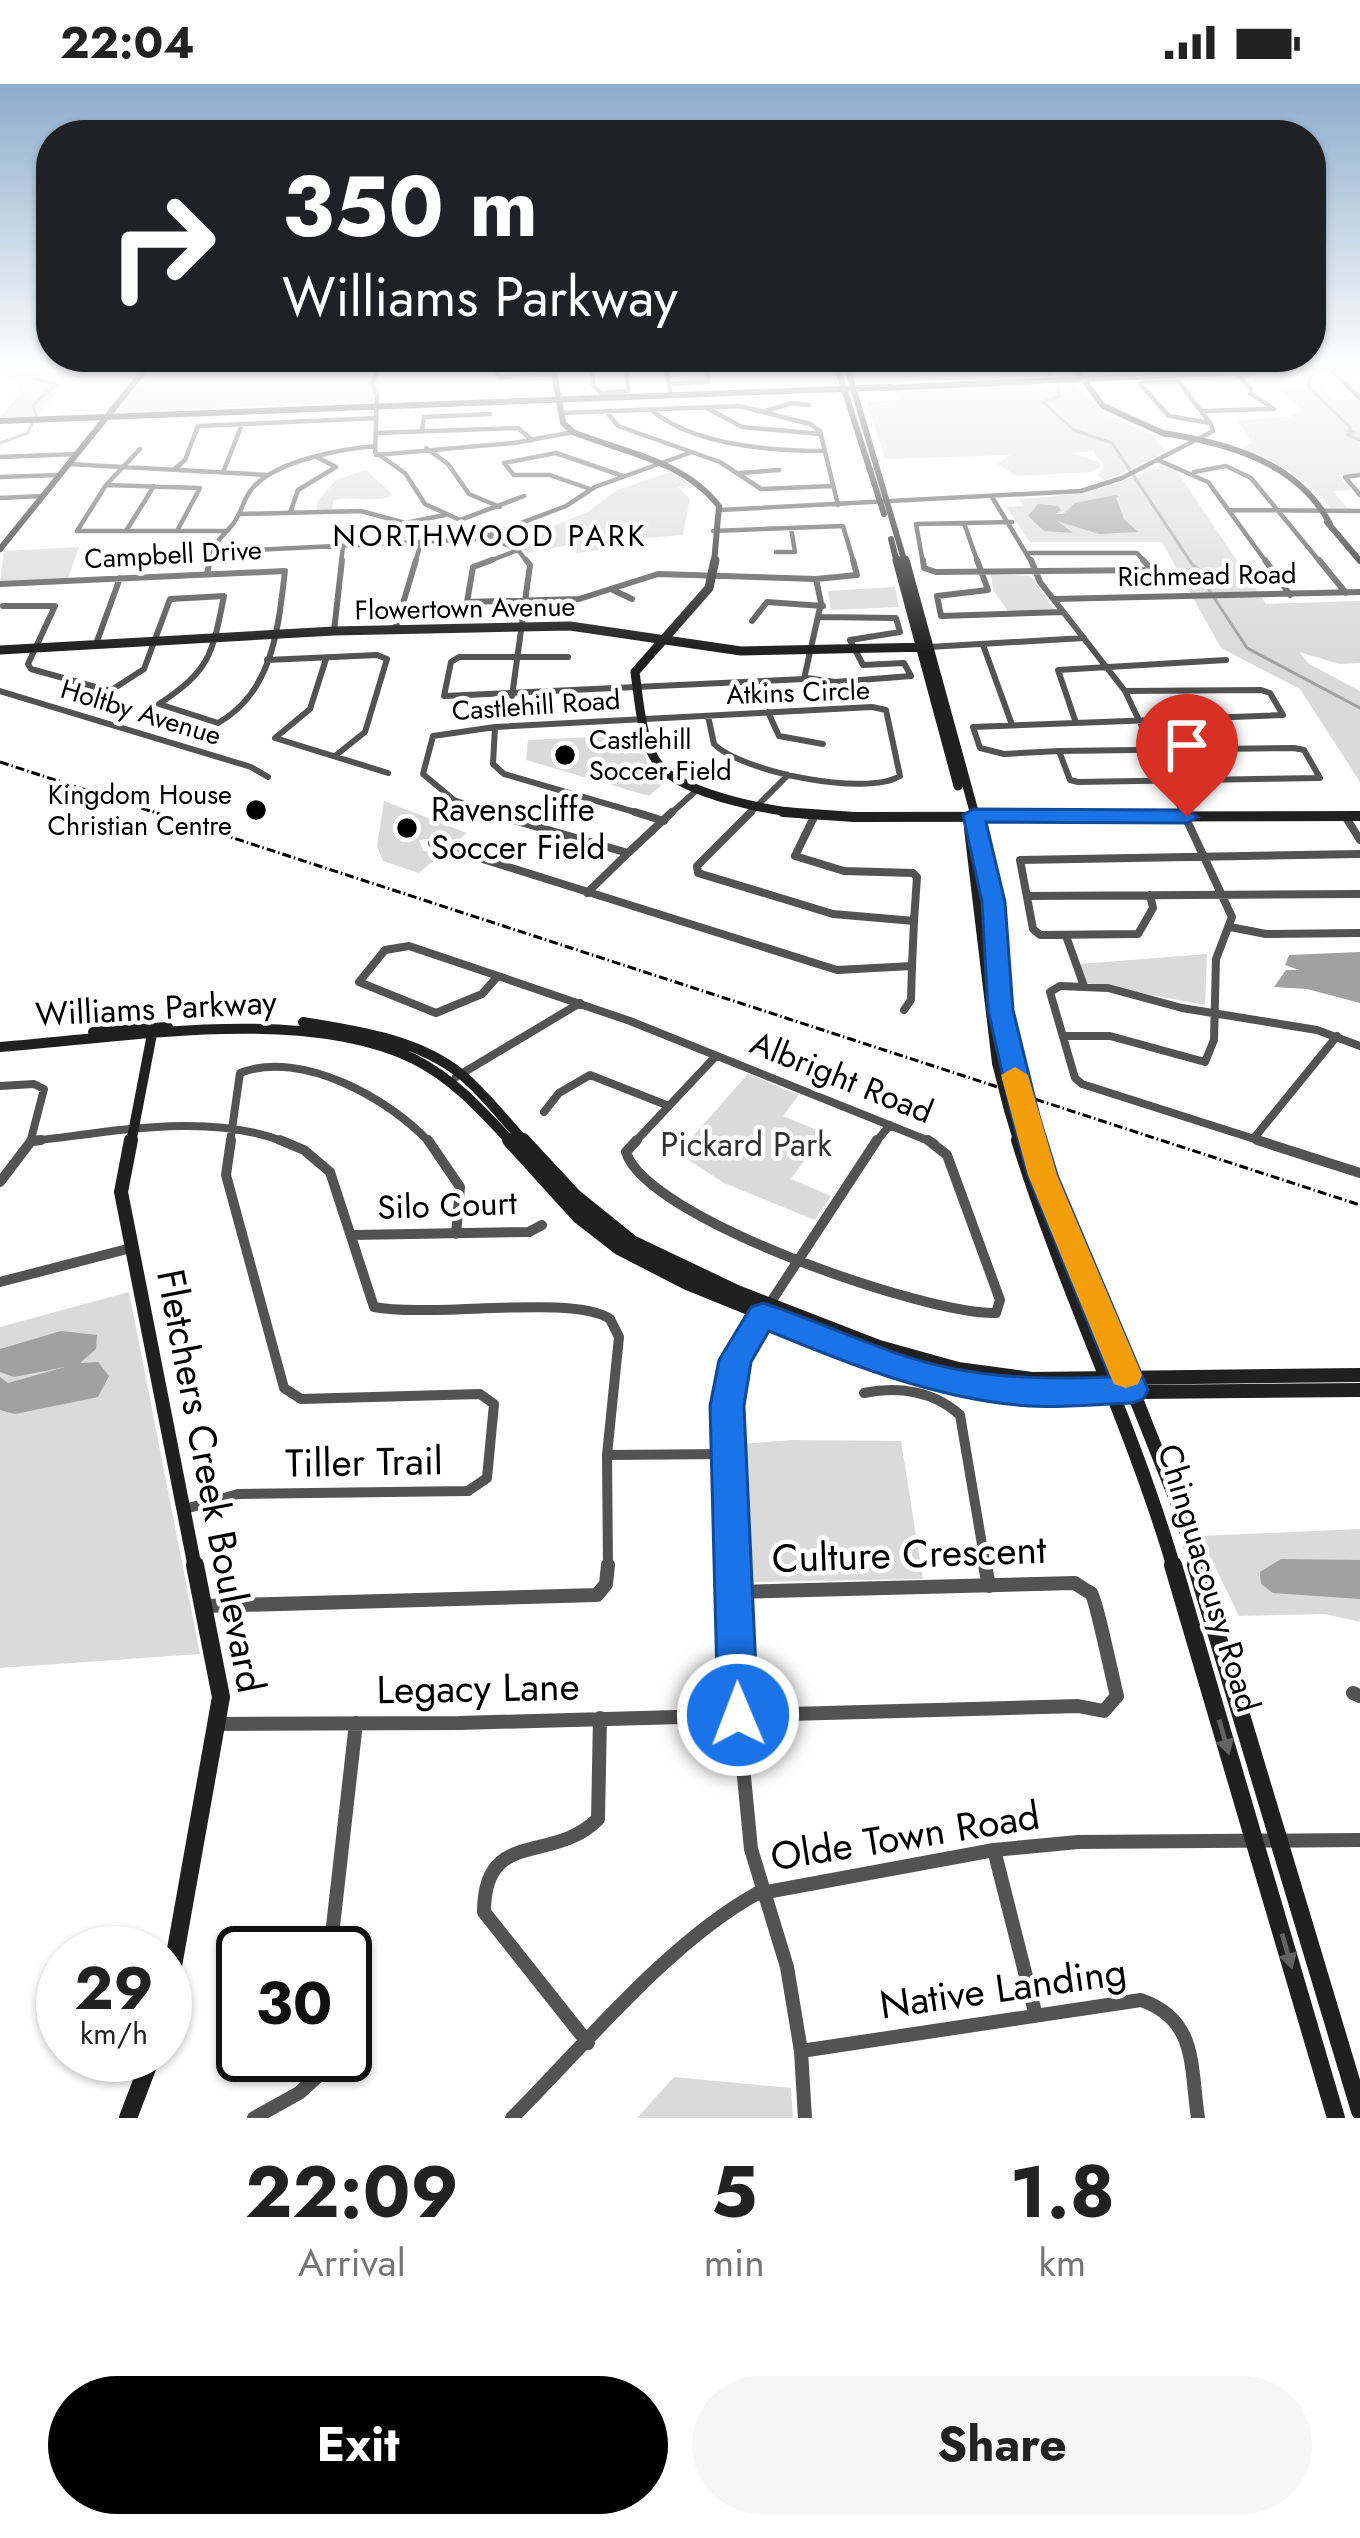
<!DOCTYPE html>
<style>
:root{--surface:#fff;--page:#f6f6f6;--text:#222;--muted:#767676;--accent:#000}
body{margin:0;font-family:Jost,sans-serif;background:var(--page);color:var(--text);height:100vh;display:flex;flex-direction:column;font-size:45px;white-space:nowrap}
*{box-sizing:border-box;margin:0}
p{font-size:39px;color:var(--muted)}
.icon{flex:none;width:66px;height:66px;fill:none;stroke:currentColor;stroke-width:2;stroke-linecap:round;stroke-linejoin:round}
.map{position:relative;height:2034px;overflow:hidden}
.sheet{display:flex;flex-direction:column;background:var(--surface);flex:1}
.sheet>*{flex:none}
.banner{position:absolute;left:36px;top:36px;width:1290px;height:252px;border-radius:48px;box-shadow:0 3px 9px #0004;background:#202124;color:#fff;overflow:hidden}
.speed{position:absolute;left:36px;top:1842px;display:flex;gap:24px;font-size:60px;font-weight:700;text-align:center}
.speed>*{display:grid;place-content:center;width:156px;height:156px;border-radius:50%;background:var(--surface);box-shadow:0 3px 9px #0004;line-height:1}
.speed small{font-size:30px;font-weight:400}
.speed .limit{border:6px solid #111;border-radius:18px;background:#fff;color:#111}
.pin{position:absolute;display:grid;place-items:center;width:102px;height:102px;color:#fff;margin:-123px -51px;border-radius:50% 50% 50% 0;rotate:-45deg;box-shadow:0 0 12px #0007}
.pin .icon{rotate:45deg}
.me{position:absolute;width:132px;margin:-66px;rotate:359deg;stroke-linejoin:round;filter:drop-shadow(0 0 9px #0008)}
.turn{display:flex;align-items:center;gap:42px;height:252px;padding:0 48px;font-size:54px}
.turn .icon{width:156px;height:156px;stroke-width:2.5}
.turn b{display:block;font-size:84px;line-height:102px}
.eta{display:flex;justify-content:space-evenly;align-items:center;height:204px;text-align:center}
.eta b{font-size:72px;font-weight:700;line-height:84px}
.action{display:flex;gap:24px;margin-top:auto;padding:24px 48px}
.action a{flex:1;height:138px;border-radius:72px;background:var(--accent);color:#fff;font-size:48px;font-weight:700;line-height:138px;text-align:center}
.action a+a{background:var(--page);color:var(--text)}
.status{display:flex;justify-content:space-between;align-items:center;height:84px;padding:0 60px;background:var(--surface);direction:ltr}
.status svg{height:33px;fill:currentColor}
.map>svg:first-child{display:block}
.green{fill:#dadada}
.water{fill:#a1a1a1}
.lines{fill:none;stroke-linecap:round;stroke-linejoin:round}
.stream{stroke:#a1a1a1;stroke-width:3}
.street-far4{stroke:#535353;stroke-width:4.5}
.street-far3{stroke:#535353;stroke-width:6}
.street-far2{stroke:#535353;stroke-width:8}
.street-far1{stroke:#535353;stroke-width:10}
.street{stroke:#535353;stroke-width:14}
.secondary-far4{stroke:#202020;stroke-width:6}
.secondary-far3{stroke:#202020;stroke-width:9}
.secondary-far2{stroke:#202020;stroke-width:10}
.secondary-far1{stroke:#202020;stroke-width:14}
.secondary{stroke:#202020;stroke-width:18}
.rail{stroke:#000;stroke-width:3;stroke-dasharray:9 3 1.5 3;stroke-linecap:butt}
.secondary-bridge{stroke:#202020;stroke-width:10}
.oneway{fill:#636363}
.route{fill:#1a73e8;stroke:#114b97;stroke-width:3}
.slow{fill:#f59e0b}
.poi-dot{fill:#000;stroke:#fff;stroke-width:4.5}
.labels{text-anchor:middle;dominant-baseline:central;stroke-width:9;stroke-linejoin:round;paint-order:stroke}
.far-street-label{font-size:27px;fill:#000;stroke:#fff}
.far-poi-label{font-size:27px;fill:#000;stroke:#fff;text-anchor:start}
.far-neighbourhood-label{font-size:30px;letter-spacing:3px;fill:#000;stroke:#fff}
.poi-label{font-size:33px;fill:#000;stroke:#fff;text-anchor:start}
.street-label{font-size:33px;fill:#000;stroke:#fff}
.park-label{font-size:33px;fill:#313131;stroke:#fff}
.near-street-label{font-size:39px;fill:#000;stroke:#fff}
</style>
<div class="status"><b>22:04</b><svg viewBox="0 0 49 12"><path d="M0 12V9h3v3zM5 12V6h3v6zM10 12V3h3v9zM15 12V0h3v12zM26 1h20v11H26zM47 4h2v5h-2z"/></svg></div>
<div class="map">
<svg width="1360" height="2034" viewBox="0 0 1360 2034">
<rect width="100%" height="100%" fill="#fff"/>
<!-- green -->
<path class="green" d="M 0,283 L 66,283 L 86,293 L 61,301 L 38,333 L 0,335 L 18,310 L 16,298 L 0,290 Z
M 155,283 L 375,283 L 368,299 L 374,317 L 118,328 Z
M 1075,299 L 1105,330 L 1152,351 L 1166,368 L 1105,397 L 1098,391 L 1104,381 L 1093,367 L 1071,369 L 1099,378 L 1100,383 L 1092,388 L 1016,392 L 998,380 L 1010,371 L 885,375 L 867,318 L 898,316 L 894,305 Z
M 1322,304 L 1333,316 L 1360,316 L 1360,389 L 1338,391 L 1351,406 L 1333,407 L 1348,425 L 1330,424 C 1307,393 1277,379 1242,365 L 1252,358 L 1237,336 L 1289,333 L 1301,326 L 1278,305 Z
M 1163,380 L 1174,383 L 1266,520 L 1360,517 L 1360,579 L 1339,580 L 1299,568 L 1309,580 L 1360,607 L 1360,698 L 1300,605 L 1221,564 L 1162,458 L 1030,458 L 1006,423 L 1024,422 L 1019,415 C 1076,412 1111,405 1163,380 Z
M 366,386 L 393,411 C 374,421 353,410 333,417 L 332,427 L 317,427 L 317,418 L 336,396 Z
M 670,388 L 693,401 L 678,403 L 690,415 L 683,451 L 595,458 L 599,466 L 577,469 L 574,460 L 528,469 L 511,459 L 588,428 L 617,406 Z
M 79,463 L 68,494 L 0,497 L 4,467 Z
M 991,490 L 1031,492 L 1054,525 L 1010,530 L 993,506 Z
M 895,503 L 899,523 L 831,526 L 828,507 Z
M 637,651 L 648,680 L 666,697 L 649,712 L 526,676 L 528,656 Z
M 384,717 L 467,749 L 450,763 L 439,754 L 419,756 L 423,767 L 444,768 L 419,789 L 383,777 L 377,762 Z
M 1207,870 L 1205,921 L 1087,899 L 1080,880 Z
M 748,990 L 799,1011 L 783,1032 L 824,1049 L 791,1095 L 831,1112 L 815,1136 L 724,1099 L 678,1069 Z
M 129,1208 L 200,1570 L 0,1584 L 0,1243 Z
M 793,1356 L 901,1357 L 923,1495 L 745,1498 L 739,1360 Z
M 1360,1445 L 1360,1538 L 1325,1530 L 1239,1532 L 1200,1452 Z
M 674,1993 L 791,2004 L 793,2034 L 637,2034 Z"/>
<!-- water -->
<path class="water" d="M 1115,411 L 1119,412 L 1116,414 L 1124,435 L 1138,448 L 1099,450 L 1057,437 L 1073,449 L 1044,447 L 1028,432 L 1038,420 L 1058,422 L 1061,426 L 1055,430 L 1063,430 L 1075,419 Z
M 1360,868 L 1360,919 L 1307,905 L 1274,903 L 1286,886 L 1299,886 L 1285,881 L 1289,871 Z
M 61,1247 L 97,1251 L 96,1265 L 80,1279 L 98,1278 L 109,1292 L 98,1313 L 15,1330 L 0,1326 L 0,1293 L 8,1299 L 65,1283 L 14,1293 L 0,1288 L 0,1265 Z
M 1281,1475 L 1360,1476 L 1360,1515 L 1273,1509 L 1261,1500 L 1260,1488 Z"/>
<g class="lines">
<!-- stream -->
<path class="stream" d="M 0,283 L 56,301 L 33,321 L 36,332
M 1043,283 L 1052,293
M 1320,288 L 1311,292 L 1309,303 L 1351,344 L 1348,347 L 1354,348 L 1348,351 L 1360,356
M 1057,300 L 1059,313 L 1043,318 L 1074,346 L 1112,359 L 1192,480 L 1206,491 L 1205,500 L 1247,564 L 1360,624
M 0,359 L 28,349 L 32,340"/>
<!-- street-far4 -->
<path class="street-far4" d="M 86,283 L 140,283
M 380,283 L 372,299 L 377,312 L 375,368 L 405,389 L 425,420 L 460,436 L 524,412
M 592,283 L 593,301 L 601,309 L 628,307 L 627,283
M 666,283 L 670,307
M 948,283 L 985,286 L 983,283
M 494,284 L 499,293 L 554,290
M 1329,284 L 1360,314
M 494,286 L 588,283
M 1236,288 L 1251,305
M 668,300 L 708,298 L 707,283
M 705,323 L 742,343 L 820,350
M 650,325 C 692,361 771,367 824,367
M 606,327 L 618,342 L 720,378 L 761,405 L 832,402
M 1201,327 L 1274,325 L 1250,309
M 763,328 L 791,319 L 809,321
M 561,329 L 739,322 L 810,340 L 820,347 L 838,421
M 422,347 L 424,333 L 490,330
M 376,349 L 518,344 L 532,356
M 426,364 L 448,380 L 469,410 L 500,423
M 140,365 L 106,401 L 77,447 L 225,447
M 376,371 L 514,359 L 573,348
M 0,373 L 76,370
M 1158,376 L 1208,398 L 1267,479
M 68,380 L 268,391
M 176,384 L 185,376 L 198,342 L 377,334
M 224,386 L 242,340
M 1194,388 L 1226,382 L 1251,394 L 1321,479
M 740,389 L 779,386
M 1360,391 L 1345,393 L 1360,411
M 0,393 L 59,391
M 106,401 L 200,404 L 177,447
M 590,405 L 550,391 L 514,391 L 504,379 L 556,369 L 623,392
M 992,413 L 1032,479
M 0,414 L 42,412
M 719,426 L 1081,407 L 1122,394 L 1213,347 L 1211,340 L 1179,298 L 1145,298 L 1140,300 L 1169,332 L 1210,339
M 1229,426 L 1360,427
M 290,429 L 298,406 L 336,383 L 317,373
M 239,430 L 361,427 L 405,439 L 445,431
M 964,439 L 978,479
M 126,447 L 154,402
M 713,447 L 843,442 L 854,479
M 489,453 L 518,466 L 528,479
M 213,468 L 479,455 L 566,422 L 595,403 L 692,368
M 776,468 L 795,468 L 791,444
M 1028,469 L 1137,469 L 1146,479
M 209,479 C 214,457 220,456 233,440 C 241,430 243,416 251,406 C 273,377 341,365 375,362
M 341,479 L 343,462
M 415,479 L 421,459
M 484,479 L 518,466
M 923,479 L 916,440 L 1012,438"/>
<!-- street-far3 -->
<path class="street-far3" d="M 492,476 L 473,483 L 467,518 L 579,515 L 658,490 L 816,495 L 857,491 L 853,476
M 923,476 L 924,484 L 936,488 L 1152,486 L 1143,476
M 977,476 L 988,506 L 937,512 L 941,532 L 1063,528
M 1031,476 L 1040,498 L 1125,607 L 1184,731
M 1265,476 L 1290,511
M 1319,476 L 1346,509
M 207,490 L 210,476
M 0,500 L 285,487 C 278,545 273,608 218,639 L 159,620 C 210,586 212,572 224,512 L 170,515 L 144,585 L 110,607 L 31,585 L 28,580 L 55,522 L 3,522
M 613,506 L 632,515
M 1054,515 L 1360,508
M 752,537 L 767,518 L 823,522
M 395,546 L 416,476
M 334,547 L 342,476
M 96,560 L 120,494
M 983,561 L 1011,638
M 929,563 L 1084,554
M 568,573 L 459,573 L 451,578 L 444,612 L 804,595 L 821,519 L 816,495
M 326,575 L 310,625 L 275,654 L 388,689
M 267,576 L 377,571 L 387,575 L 365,648 L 335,672
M 807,594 L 835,598 L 911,592 L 904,579 L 863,581 L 850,556 L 900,548 L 896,534 L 820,533
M 0,607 L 251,683 L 268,693
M 512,612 L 530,481 L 526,476
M 768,628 L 779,652 L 823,660
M 1075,636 L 1058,586 L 1226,576
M 495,643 L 493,680 L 504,690 L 645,731
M 1294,664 L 1304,666 L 1320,694 L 1078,698 L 1070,696 L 1059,667 Z
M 1059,667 L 1004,670 L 980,664 L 973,643 L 1283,631 L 1270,609 L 1261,606 L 1125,607
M 495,731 L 454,716 L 423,690 L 433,652 L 495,643 L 872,623 L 886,626 L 900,692 C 866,713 742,688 714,660 L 708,632
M 669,731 L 698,705
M 748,731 L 788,691"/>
<!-- street-far2 -->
<path class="street-far2" d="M 486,728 L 628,769 L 672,728
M 635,728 L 664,737
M 751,728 L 697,782 L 698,789 L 833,830 L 914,837 L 917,793 L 913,789 L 844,787 L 795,772 L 814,733
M 1345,732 L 1360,756
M 432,759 L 837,886 L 912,882 L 914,837
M 587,809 L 628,769
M 1150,811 L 1153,824 L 1138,850 L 1040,851 L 1033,845 L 1020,776 L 1360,770
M 1027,812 L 1360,810
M 1230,843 L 1266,850 L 1360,849
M 1066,852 L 1084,902
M 409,862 L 498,892 L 482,910 L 436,929 L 359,898 L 385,866 Z
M 498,892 L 630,937 L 934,1059
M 904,926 L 911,916 L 912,882
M 1063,952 L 1110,952 L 1205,978 L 1214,956 L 1216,875 L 1232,833 L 1183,728
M 456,993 L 580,919
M 0,1002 L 34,1000 L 44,1005 L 30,1059
M 544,1028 L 559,1009 L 590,991 L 669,1022
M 1254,1054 L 1337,952
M 32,1057 C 113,1048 209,1027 287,1059
M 230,1059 L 240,989 C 301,965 390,1015 430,1059
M 634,1059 L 716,972
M 875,1059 L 890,1041
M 1267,1059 L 1082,1000 L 1075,994 L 1050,908 L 1060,902 L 1108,904 L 1182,924 L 1317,946 L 1360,962"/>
<!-- street-far1 -->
<path class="street-far1" d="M 280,1056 L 304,1066 L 330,1088 L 374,1223 C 429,1234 575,1210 610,1235 L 619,1253 L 607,1371 L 608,1484
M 428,1056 L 460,1103 L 456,1150
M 637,1056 L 626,1068 C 646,1135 927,1231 996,1229 L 1000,1216 L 947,1071 L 928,1056
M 1257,1056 L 1360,1089
M 32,1057 L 41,1056
M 0,1098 L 32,1056
M 353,1151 L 529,1148 L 542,1141
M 0,1198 L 131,1164
M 864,1309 C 898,1302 934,1307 960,1331 L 986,1484
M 607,1371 L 726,1370
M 185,1425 L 238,1410 L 468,1407 L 487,1394 L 494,1320 L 480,1310 L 301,1315 L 284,1304 L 226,1091 L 231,1056
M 733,1484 L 730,1293 L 748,1253 L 877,1056"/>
<!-- street -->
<path class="street" d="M 733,1481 L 738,1631 L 751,1765 L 787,1883 L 801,1967 L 805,2034
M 985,1481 L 989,1502
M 205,1522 L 597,1511 L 606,1500 L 608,1481
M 1353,1609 L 1360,1612
M 218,1640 L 459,1639 L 1078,1622 L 1104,1627 L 1117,1612 C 1113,1597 1096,1515 1091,1509 C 1090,1509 1076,1500 1075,1499 L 735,1508
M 994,1766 L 1035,1928
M 330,1869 L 356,1639
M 345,1946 L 345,1954
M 588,1959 L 484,1828 C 484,1743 552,1781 598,1735 L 600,1634
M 801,1967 L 1141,1916 C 1198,1936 1190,1982 1198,2034
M 254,2034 L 299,2009 L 341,1971
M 512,2034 C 584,1962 668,1859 756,1810 L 994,1766 L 1078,1758 L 1360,1756"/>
<!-- secondary-far4 -->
<path class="secondary-far4" d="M 553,283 L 563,339 L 573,348 C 625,369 683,376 719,422 L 714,479
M 837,283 L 884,430
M 847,283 L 905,479
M 1074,283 L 1103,322 L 1165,350
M 882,304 L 1360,283
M 0,337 L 890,303
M 1163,349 C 1227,359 1298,378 1330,440
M 1327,438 L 1360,477
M 891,455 L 897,479
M 0,465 L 147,283"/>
<!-- secondary-far3 -->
<path class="secondary-far3" d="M 715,476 L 709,504 L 635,588 C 639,615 641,658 659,681 C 684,712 782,730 821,731
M 897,476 L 958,702
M 905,476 L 975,731
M 0,566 L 334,547 L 570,542 L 741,567 L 929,563"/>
<!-- secondary-far2 -->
<path class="secondary-far2" d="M 783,728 L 854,733 L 1360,732
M 974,728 C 996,812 995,899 1013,984
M 969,745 L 997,979
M 303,938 C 357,947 418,955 462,991 C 485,1010 505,1037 526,1059
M 93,948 L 168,943
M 0,963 C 121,954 303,921 414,975 C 454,995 482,1027 512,1059
M 1009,1026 L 1019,1059
M 1026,1032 L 1034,1059
M 131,1059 L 152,950"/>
<!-- secondary-far1 -->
<path class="secondary-far1" d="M 131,1056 L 121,1108 L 195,1484
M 509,1056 L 579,1133 L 619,1164 L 687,1199 L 882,1278 L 949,1297 L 1030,1309 L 1360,1306
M 523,1056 L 575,1112 L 632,1158 L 737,1208 L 879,1263 L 958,1285 L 1032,1295 L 1360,1291
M 1018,1056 C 1063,1202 1131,1338 1174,1484
M 1033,1056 L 1179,1423 L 1197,1484"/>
<!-- secondary -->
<path class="secondary" d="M 1173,1481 L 1336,2034
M 1196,1481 L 1360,2027
M 165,1927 L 221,1613 L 195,1481
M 128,2034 L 152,1971"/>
<!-- rail -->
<path class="rail" d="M 0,678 L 1360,1121"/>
<!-- secondary-bridge -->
<path class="secondary-bridge" d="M 997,979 L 1009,1026
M 1013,984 L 1026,1032"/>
</g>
<!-- one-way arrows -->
<defs><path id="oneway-solid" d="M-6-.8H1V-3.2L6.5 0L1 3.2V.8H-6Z" transform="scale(3)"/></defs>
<g class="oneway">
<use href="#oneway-solid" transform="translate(1224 1653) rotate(74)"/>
<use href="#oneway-solid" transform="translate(1287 1867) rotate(74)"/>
</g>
<!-- sky -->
<linearGradient id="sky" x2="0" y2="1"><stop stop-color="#8baccc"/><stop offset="0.5" stop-color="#fff"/><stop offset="1" stop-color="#fff" stop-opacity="0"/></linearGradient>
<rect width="1360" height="567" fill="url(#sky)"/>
<!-- route -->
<path class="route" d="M 974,725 L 1187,726 L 1198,733 L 1187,739 L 986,738 L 1005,818 L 1013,926 L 1039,1032 L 1057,1091 L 1148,1306 L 1143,1315 L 1132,1319 C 1098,1320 1062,1324 1029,1322 C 939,1316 851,1281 769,1247 L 751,1278 L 744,1322 L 758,1631 L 752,1644 L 738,1650 L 724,1644 L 718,1631 L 710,1322 L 719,1276 L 751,1223 L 763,1219 C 826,1239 885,1271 950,1284 C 1004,1295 1056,1295 1110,1293 L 1028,1091 L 1012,1032 L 988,926 L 982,818 L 963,731 Z"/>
<!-- slow -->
<path class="slow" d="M 1015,983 L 1028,991 L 1057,1091 L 1142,1291 L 1138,1300 L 1126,1304 L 1114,1300 L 1110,1291 L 1028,1091 L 1001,991 Z"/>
<!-- markers -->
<g class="poi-dot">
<circle cx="565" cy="671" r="12"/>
<circle cx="256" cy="726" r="12"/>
<circle cx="407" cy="744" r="12"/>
</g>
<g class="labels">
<!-- far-street labels -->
<g class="far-street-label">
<text transform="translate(173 470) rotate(-3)">Campbell Drive</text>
<text transform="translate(1207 491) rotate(-1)">Richmead Road</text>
<text transform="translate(465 524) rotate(-1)">Flowertown Avenue</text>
<text transform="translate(798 608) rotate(-2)">Atkins Circle</text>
<text transform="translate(536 621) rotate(-4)">Castlehill Road</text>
<text transform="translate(141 628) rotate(17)">Holtby Avenue</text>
</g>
<!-- far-poi labels -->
<g class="far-poi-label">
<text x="589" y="655">Castlehill<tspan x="589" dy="31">Soccer Field</tspan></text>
<text x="232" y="710" text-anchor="end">Kingdom House<tspan x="232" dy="31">Christian Centre</tspan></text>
</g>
<!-- far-neighbourhood labels -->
<g class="far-neighbourhood-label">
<text x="490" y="451">NORTHWOOD PARK</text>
</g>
<!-- poi labels -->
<g class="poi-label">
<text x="431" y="725">Ravenscliffe<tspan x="431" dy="38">Soccer Field</tspan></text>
</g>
<!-- street labels -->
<g class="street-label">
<text transform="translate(156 924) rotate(-3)">Williams Parkway</text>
<text transform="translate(842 993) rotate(22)">Albright Road</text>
<text transform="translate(447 1121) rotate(-2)">Silo Court</text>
<text transform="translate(1209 1494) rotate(73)">Chinguacousy Road</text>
</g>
<!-- park labels -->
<g class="park-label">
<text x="746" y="1060">Pickard Park</text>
</g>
<!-- near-street labels -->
<g class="near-street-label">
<text transform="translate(364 1378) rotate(-1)">Tiller Trail</text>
<text transform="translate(211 1397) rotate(79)">Fletchers Creek Boulevard</text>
<text transform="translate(909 1470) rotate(-2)">Culture Crescent</text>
<text transform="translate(478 1604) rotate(-1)">Legacy Lane</text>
<text transform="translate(905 1752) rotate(-9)">Olde Town Road</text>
<text transform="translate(1003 1904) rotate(-8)">Native Landing</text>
</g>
</g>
</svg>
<div class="speed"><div>29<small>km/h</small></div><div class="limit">30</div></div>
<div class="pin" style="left:1187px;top:733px;background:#d93025"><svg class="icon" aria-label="arrive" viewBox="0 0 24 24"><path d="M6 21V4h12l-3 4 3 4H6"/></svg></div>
<svg class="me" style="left:738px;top:1631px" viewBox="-20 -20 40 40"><circle r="17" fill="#1a73e8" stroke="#fff" stroke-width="3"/><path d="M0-11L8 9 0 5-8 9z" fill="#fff"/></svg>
<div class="banner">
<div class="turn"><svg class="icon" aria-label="right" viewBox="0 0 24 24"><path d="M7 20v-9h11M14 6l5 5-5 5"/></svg><div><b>350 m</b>Williams Parkway</div></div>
</div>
</div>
<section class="sheet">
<div class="eta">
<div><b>22:09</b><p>Arrival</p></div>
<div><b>5</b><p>min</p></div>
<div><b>1.8</b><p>km</p></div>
</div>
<div class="action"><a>Exit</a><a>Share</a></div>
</section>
